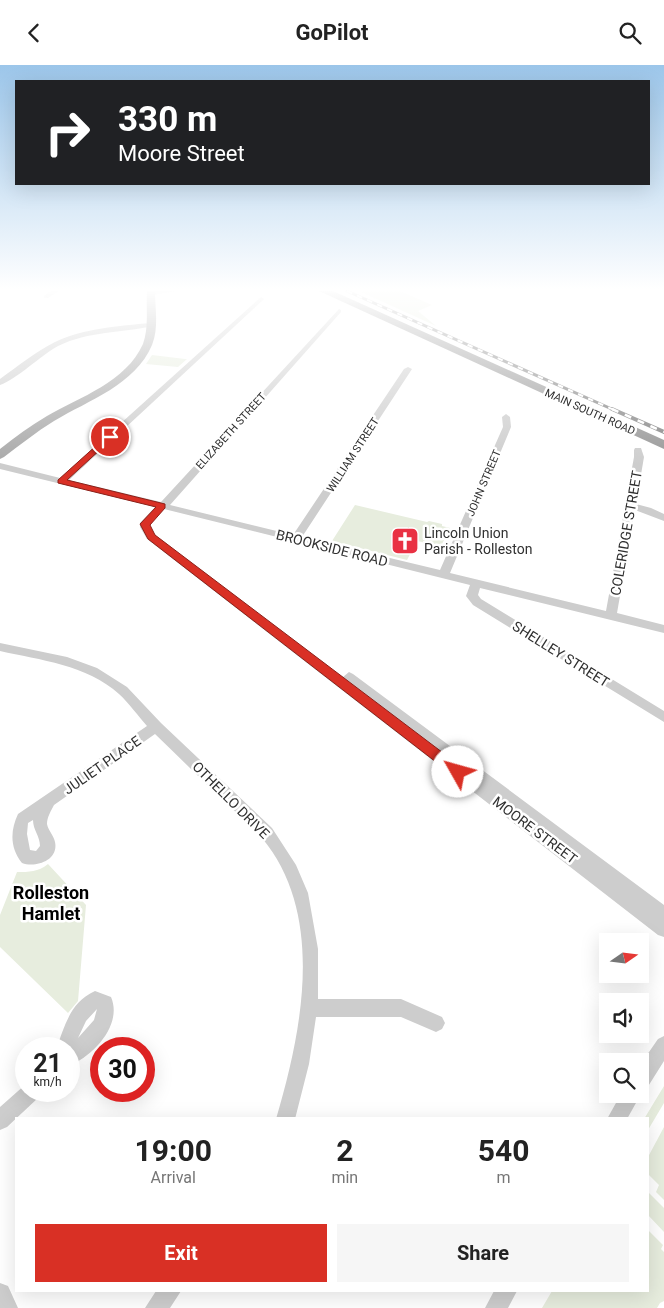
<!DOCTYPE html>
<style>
:root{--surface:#fff;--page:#f6f6f6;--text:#222;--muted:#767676;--accent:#d93025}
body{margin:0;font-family:Roboto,sans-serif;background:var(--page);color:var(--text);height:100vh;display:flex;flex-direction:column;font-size:19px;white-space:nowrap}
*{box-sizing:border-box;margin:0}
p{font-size:16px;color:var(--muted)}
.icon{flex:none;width:28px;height:28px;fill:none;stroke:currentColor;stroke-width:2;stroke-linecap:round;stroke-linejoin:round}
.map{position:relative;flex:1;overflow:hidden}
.sheet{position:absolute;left:15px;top:1052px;width:634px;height:175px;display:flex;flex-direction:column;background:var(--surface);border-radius:0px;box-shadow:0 5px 20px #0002}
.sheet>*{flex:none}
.guide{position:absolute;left:15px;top:15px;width:635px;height:105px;border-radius:0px;box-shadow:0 5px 20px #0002;background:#202124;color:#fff;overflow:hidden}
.needle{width:32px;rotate:76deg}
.fabs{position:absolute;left:599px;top:868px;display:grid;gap:10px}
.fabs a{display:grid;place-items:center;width:50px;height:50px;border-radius:0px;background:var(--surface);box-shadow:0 5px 20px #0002;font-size:25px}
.speed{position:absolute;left:15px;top:972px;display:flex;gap:10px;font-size:25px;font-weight:700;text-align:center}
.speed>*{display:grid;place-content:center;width:65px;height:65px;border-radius:50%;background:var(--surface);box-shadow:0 5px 20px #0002;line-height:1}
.speed small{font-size:12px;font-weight:400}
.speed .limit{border:8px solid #d22;background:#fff;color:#111}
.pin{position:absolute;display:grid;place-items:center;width:42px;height:42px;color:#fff;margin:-21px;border:2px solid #fff;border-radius:50%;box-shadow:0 1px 5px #0007}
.me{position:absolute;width:55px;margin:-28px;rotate:308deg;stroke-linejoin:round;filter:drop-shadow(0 0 4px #0008)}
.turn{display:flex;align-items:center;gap:18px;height:105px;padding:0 20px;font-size:22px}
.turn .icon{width:65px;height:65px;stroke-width:2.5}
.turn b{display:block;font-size:35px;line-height:42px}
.eta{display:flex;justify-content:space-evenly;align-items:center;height:85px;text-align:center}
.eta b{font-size:30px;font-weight:700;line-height:35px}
.action{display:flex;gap:10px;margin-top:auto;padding:10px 20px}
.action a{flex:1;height:58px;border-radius:0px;background:var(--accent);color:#fff;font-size:20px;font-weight:700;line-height:58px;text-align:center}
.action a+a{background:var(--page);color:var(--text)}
header{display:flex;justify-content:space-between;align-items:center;height:65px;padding:0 20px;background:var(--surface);font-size:22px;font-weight:700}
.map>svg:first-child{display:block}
.green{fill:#e7edde}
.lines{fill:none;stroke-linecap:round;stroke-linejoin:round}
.minor{fill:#cdcdcd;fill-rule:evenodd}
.major{fill:#a8a8a8;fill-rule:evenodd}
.highway{fill:#979797;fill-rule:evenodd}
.rail-far1-casing{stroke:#858585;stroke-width:3}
.rail-casing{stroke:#858585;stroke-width:4}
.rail-far1{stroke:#fff;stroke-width:2;stroke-dasharray:5.5;stroke-linecap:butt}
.rail{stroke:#fff;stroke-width:2.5;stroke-dasharray:7;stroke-linecap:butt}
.wall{fill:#8b8b8b}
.shaded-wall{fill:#5d5d5d}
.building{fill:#171717;stroke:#5d5d5d}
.route{fill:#d93025;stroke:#8d1f18}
.labels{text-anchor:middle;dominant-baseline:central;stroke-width:5;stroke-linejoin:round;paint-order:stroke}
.far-street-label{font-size:11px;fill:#303030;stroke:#fff}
.poi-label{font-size:14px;fill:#303030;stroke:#fff;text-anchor:start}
.street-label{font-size:14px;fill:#303030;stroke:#fff}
.near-neighbourhood-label{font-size:18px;font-weight:bold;fill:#000;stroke:#fff}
</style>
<header><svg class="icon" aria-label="back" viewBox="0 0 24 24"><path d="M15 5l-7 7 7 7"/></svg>GoPilot<svg class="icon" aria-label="search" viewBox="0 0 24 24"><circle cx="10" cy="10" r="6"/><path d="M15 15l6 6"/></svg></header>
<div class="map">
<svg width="664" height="1243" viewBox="0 0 664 1243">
<rect width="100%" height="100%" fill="#fff"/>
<!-- green -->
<path class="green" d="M 359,226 L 400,226 L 432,240 L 418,246 L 436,261 Z
M 152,290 L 185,294 L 187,294 L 178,302 L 146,299 Z
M 355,440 L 427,457 L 429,456 L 442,459 L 442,461 L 450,463 L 441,481 L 417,476 L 407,495 L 332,476 Z
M 48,799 L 86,840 L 78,936 L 68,948 L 0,882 L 0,850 L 17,807 C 29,807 38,807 48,799 Z
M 664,1021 L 664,1038 L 648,1065 L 648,1054 L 644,1054 Z
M 664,1062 L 664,1135 L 656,1127 L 659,1120 L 648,1109 L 648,1092 Z
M 648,1127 L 664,1143 L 664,1167 L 648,1150 Z
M 648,1165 L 663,1180 L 661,1184 L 664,1187 L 664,1236 L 660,1238 L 657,1243 L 542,1243 L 552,1226 L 648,1226 Z"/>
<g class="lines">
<!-- minor -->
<path class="minor" d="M 51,226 L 59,226 L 48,233 L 44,233 L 44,231 Z
M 177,226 L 151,230 L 148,228 L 150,226 Z
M 261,232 L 264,234 L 263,235 L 69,415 L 161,437 L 339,244 L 341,245 L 341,247 L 170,440 L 293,470 L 404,304 L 408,302 L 412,304 L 302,472 L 440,505 L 503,362 L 502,352 L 506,349 L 510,352 L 511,362 L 450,508 L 606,546 L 634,392 L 634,385 L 635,383 L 641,383 L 644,392 L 636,439 L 651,443 L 664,449 L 664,456 L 635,445 L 617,548 L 664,560 L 664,568 L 480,523 L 478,530 L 481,534 L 664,646 L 664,657 L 473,540 L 466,531 L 470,520 L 164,444 L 153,453 L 150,461 L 155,470 L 343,612 L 349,607 L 353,609 L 664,840 L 664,872 L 658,870 L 147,474 L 140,462 L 140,458 L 155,442 L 0,404 L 0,398 L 60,413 Z
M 151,258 L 155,260 L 153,261 C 121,268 89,266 58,281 C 40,291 17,314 0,320 L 0,314 C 18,301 35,287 55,277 C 85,263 118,261 151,258 Z
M 0,578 L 67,592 L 97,603 L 127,622 L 161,658 L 272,763 L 296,800 L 308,828 L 318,884 L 318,934 L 401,934 L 442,952 L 445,958 L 442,964 L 436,967 L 401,952 L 316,952 L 309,999 L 295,1054 L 276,1054 C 302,966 326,850 262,773 C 252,761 240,751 229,741 C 204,717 180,693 155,669 L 54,740 C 51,746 47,752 47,759 C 48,765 54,771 55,777 C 59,796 35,803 22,798 C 10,783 10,766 18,749 L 147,661 C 138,651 129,638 119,629 C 87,600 40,595 0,586 ZM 33,755 C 33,765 40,771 40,781 L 36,786 L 30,785 L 27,769 L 28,758 Z
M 95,926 L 111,932 C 123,960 93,991 69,1001 L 69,984 L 56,984 C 65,961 70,937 95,926 ZM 97,944 L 94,955 L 78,973 L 86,956 Z
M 664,971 L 664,996 L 647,1023 L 640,1025 L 640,1000 L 658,974 Z
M 26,1019 L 26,1026 L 40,1026 L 38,1033 L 7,1062 L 0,1065 L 0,1042 Z
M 640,1026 L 641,1029 L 627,1054 L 607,1054 L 621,1029 L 640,1029 Z
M 0,1218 L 8,1221 L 18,1243 L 0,1243 Z
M 156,1226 L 181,1226 L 170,1243 L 145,1243 Z
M 494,1226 L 517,1226 L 508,1243 L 485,1243 Z"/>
<!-- major -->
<path class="major" d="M 147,226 L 155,226 C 155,244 159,263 152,280 C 135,320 89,335 54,356 C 36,367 20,380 4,392 L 0,394 L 0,384 C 15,372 30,361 47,351 C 80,332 126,317 143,279 C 149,263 146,243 147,226 Z"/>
<!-- highway -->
<path class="highway" d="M 319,226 L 333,226 L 664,375 L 664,384 Z"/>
<defs>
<path id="rail-far1" d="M 347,226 L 614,345"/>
<path id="rail" d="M 612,344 L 664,367"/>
</defs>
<!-- rail-far1 casing -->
<use href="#rail-far1" class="rail-far1-casing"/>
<!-- rail casing -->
<use href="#rail" class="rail-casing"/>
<!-- rail-far1 -->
<use href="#rail-far1" class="rail-far1"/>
<!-- rail -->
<use href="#rail" class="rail"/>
</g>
<!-- wall -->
<path class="wall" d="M 395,467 L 416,478 L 402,482 L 394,473 Z"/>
<!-- shaded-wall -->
<path class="shaded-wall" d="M 417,472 L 416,478 L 402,482 L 402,477 Z"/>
<!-- building -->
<path class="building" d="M 409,463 L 417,472 L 402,477 L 395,467 Z"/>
<!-- sky -->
<linearGradient id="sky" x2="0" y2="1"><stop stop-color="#9cc6ea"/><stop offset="0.56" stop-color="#fff"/><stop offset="1" stop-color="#fff" stop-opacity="0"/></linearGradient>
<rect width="664" height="400" fill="url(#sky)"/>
<!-- route -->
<path class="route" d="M 108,370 L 114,372 L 67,415 L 165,439 L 165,443 L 150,460 L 155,470 L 463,703 L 465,707 L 463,711 L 458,712 L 454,711 L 148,474 L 140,459 L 156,442 L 58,418 L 58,415 Z"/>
<!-- icons -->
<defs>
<symbol id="church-square" viewBox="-11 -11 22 22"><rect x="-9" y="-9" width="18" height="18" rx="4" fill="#e93143" stroke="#fff"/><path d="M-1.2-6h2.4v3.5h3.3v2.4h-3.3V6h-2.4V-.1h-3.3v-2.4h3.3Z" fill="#fff"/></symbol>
</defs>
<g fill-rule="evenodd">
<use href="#church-square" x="389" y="460" width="32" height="32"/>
</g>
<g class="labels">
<!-- far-street labels -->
<g class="far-street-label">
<text transform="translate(590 347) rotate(24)">MAIN SOUTH ROAD</text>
<text transform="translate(231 366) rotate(-48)">ELIZABETH STREET</text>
<text transform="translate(353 390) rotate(-57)">WILLIAM STREET</text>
<text transform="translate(484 418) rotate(-67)">JOHN STREET</text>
</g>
<!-- poi labels -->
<g class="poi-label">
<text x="424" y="468">Lincoln Union<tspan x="424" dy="16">Parish - Rolleston</tspan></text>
</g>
<!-- street labels -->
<g class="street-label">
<text transform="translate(626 468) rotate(-80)">COLERIDGE STREET</text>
<text transform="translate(332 483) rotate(14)">BROOKSIDE ROAD</text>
<text transform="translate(561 589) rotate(32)">SHELLEY STREET</text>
<text transform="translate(102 700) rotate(-35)">JULIET PLACE</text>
<text transform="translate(231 735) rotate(45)">OTHELLO DRIVE</text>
<text transform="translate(535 765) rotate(37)">MOORE STREET</text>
</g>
<!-- near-neighbourhood labels -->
<g class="near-neighbourhood-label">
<text x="51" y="827">Rolleston<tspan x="51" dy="21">Hamlet</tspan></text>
</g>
</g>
</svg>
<div class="fabs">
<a><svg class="needle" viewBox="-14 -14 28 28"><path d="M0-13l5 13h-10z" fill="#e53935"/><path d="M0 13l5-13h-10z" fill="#767676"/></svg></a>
<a><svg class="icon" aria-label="sound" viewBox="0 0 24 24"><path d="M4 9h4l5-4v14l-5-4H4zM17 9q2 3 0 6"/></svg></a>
<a><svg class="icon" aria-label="search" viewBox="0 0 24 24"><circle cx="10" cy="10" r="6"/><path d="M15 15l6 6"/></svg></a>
</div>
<div class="speed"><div>21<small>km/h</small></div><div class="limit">30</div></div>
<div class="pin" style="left:110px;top:372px;background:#d93025"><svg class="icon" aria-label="arrive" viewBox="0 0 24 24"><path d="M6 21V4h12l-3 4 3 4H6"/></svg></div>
<svg class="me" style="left:458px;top:707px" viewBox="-20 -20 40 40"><circle r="19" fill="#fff"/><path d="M0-13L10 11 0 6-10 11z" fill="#d93025"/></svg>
<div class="guide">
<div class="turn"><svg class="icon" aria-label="right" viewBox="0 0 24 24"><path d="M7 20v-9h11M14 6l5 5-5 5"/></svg><div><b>330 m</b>Moore Street</div></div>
</div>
<section class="sheet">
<div class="eta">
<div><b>19:00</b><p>Arrival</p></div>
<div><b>2</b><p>min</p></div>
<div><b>540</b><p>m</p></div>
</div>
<div class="action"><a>Exit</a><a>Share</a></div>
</section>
</div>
